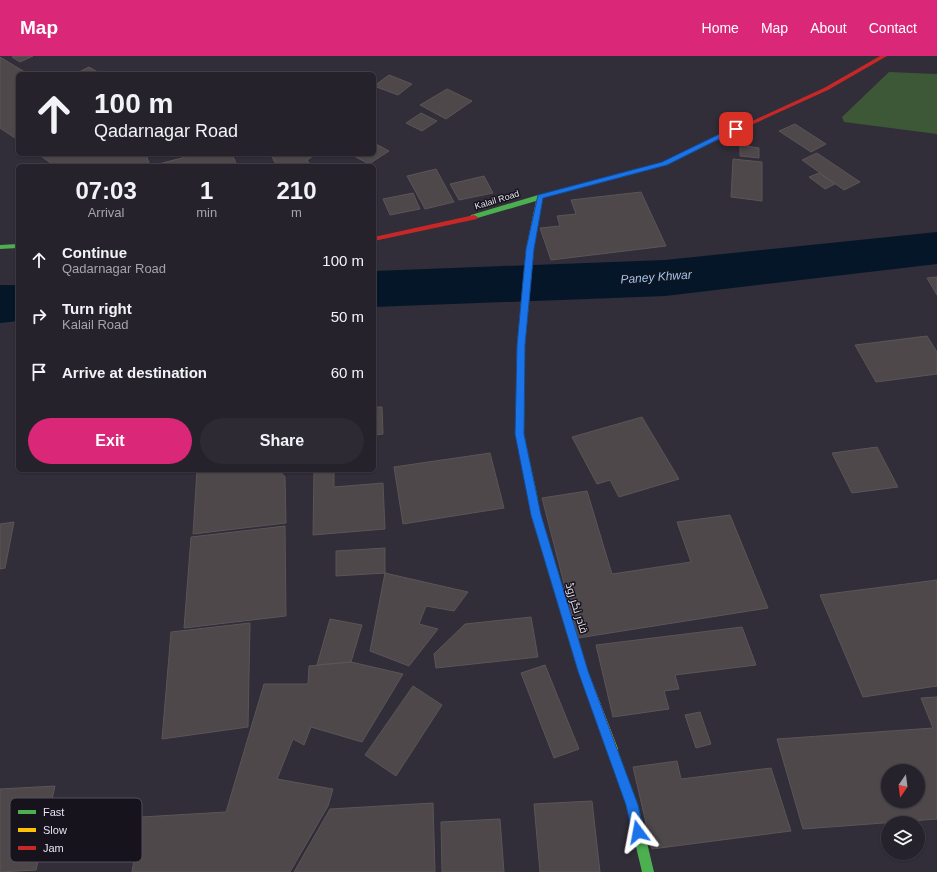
<!DOCTYPE html>
<meta charset="utf-8">
<style>
:root{--surface:#25222b;--page:#2d2a33;--text:#f1f3f6;--muted:#a3a4a9;--line:#423f47;--accent:#db2777}
body{margin:0;font-family:Helvetica,Cairo,sans-serif;background:var(--page);color:var(--text);height:100vh;display:flex;flex-direction:column;font-size:15px;white-space:nowrap}
*{box-sizing:border-box;margin:0}
p{font-size:13px;color:var(--muted)}
.icon{flex:none;width:22px;height:22px;fill:none;stroke:currentColor;stroke-width:2;stroke-linecap:round;stroke-linejoin:round}
.map{position:relative;flex:1;overflow:hidden}
.panel{position:absolute;left:16px;top:108px;width:360px;height:308px;display:flex;flex-direction:column;background:var(--surface);border-radius:6px;box-shadow:0 1px 3px #0004,0 0 0 1px var(--line)}
.panel>*{flex:none}
.banner{position:absolute;left:16px;top:16px;width:360px;height:84px;border-radius:6px;box-shadow:0 1px 3px #0004,0 0 0 1px var(--line);background:#25222b;color:var(--text);overflow:hidden}
.needle{width:26px;rotate:194deg}
.buttons{position:absolute;left:881px;top:708px;display:grid;gap:8px}
.buttons a{display:grid;place-items:center;width:44px;height:44px;border-radius:50%;background:var(--surface);box-shadow:0 1px 3px #0004,0 0 0 1px var(--line);font-size:20px}
.pin{position:absolute;display:grid;place-items:center;width:34px;height:34px;color:#fff;margin:-17px;border-radius:8px;box-shadow:0 2px 6px #0006}
.me{position:absolute;width:44px;margin:-22px;rotate:347deg;stroke-linejoin:round;filter:drop-shadow(0 0 3px #0008)}
.turn{display:flex;align-items:center;gap:14px;height:84px;padding:0 12px;font-size:18px}
.turn .icon{width:52px;height:52px;stroke-width:2.5}
.turn b{display:block;font-size:28px;line-height:34px}
.eta{display:flex;justify-content:space-evenly;align-items:center;height:68px;text-align:center}
.eta b{font-size:24px;font-weight:700;line-height:28px}
.primary-button{display:flex;gap:8px;margin-top:auto;padding:8px 12px}
.primary-button a{flex:1;height:46px;border-radius:24px;background:var(--accent);color:#fff;font-size:16px;font-weight:700;line-height:46px;text-align:center}
.primary-button a+a{background:var(--page);color:var(--text)}
ul{padding:0;list-style:none}
li{display:flex;align-items:center;gap:12px;height:56px;padding:0 12px}
li div{flex:1}
li b{display:block;font-size:15px}
li em{font-style:normal}
header{display:flex;align-items:center;gap:24px;box-sizing:border-box;height:56px;padding:0 20px;background:var(--accent);color:#fff}
header strong{font-size:19px}
nav{display:flex;gap:22px;margin-inline-start:auto;font-size:14px}
.map>svg:first-child{display:block}
.forest{fill:#3c5836}
.lines{fill:none;stroke-linecap:round;stroke-linejoin:round}
.river{fill:#051628;fill-rule:evenodd}
.building{fill:#4e484b;stroke:#5b5557;fill-rule:evenodd}
.fast{fill:#4caf50;fill-rule:evenodd}
.slow{fill:#ffc107;fill-rule:evenodd}
.jam{fill:#c62828;fill-rule:evenodd}
.route{fill:#1a73e8;stroke:#114b97}
.labels{text-anchor:middle;dominant-baseline:central;stroke-width:3;stroke-linejoin:round;paint-order:stroke}
.far-street-label{font-size:9px;fill:#e6e2f0;stroke:#16131c}
.street-label{font-size:11px;fill:#e6e2f0;stroke:#16131c}
.water-label{font-size:12px;font-style:italic;fill:#94c7f5;stroke:#16131c}
.key{fill:#16131c;stroke:#54515c;stroke-width:1}
.key-label{font-size:11px;fill:#e6e2f0}
</style>
<header>
<strong>Map</strong>
<nav><a>Home</a><a>Map</a><a>About</a><a>Contact</a></nav>
</header>
<div class="map">
<svg width="937" height="816" viewBox="0 0 937 816">
<rect width="100%" height="100%" fill="#312d39"/>
<!-- forest -->
<path class="forest" d="M 889,16 L 937,18 L 937,78 L 844,66 L 842,61 Z"/>
<g class="lines">
<!-- river -->
<path class="river" d="M 937,176 L 937,208 L 665,240 L 374,251 L 374,215 L 665,204 Z
M 0,229 L 18,229 L 18,265 L 0,267 Z"/>
</g>
<!-- building -->
<path class="building" d="M 14,0 L 33,0 L 20,6 L 12,1 Z
M 0,1 L 28,18 L 18,18 L 18,84 L 0,72 Z
M 89,11 L 101,18 L 75,18 Z
M 389,19 L 412,28 L 398,39 L 374,30 Z
M 447,33 L 472,45 L 446,63 L 420,49 Z
M 421,57 L 437,65 L 422,75 L 406,67 Z
M 795,68 L 826,88 L 811,96 L 779,75 Z
M 374,87 L 389,95 L 369,108 L 350,98 L 374,98 Z
M 740,89 L 759,92 L 759,102 L 740,100 Z
M 817,97 L 860,126 L 844,134 L 802,104 Z
M 38,98 L 146,98 L 150,110 L 55,110 Z
M 197,98 L 232,98 L 237,110 L 151,110 Z
M 277,98 L 316,98 L 307,104 L 311,110 L 277,110 L 272,101 Z
M 733,103 L 762,106 L 762,145 L 731,141 Z
M 436,113 L 454,146 L 425,153 L 407,120 Z
M 819,117 L 835,128 L 825,133 L 809,121 Z
M 484,120 L 493,137 L 459,144 L 450,128 Z
M 641,136 L 666,190 L 551,204 L 540,172 L 560,170 L 557,160 L 576,158 L 571,144 Z
M 413,137 L 420,153 L 390,159 L 383,143 Z
M 937,221 L 937,239 L 927,222 Z
M 927,280 L 937,296 L 937,318 L 876,326 L 855,289 Z
M 374,351 L 382,351 L 383,378 L 374,379 Z
M 642,361 L 679,423 L 619,441 L 610,424 L 597,428 L 572,381 Z
M 877,391 L 898,431 L 852,437 L 832,397 Z
M 490,397 L 504,452 L 403,468 L 394,411 Z
M 197,414 L 279,414 L 285,421 L 286,467 L 193,478 Z
M 314,414 L 334,414 L 334,431 L 383,427 L 385,473 L 313,479 Z
M 587,435 L 612,518 L 691,506 L 677,466 L 730,459 L 768,552 L 578,582 L 542,442 Z
M 14,466 L 5,512 L 0,513 L 0,468 Z
M 285,470 L 286,560 L 184,572 L 191,481 Z
M 385,492 L 385,517 L 336,520 L 336,495 Z
M 385,517 L 468,536 L 454,555 L 426,550 L 419,568 L 438,573 L 409,610 L 370,595 Z
M 937,524 L 937,630 L 863,641 L 820,539 Z
M 531,561 L 538,601 L 436,612 L 434,598 L 465,568 Z
M 330,563 L 362,569 L 351,606 L 317,609 Z
M 250,567 L 248,671 L 162,683 L 171,576 Z
M 742,571 L 756,609 L 675,619 L 679,633 L 664,635 L 669,653 L 613,661 L 596,589 Z
M 351,606 L 403,618 L 362,686 L 311,671 L 304,689 L 293,683 L 277,723 L 333,733 L 328,750 L 290,816 L 132,816 L 141,761 L 226,756 L 264,628 L 308,628 L 309,610 Z
M 545,609 L 579,693 L 554,702 L 521,617 Z
M 413,630 L 442,649 L 396,720 L 365,699 Z
M 937,641 L 937,763 L 803,773 L 777,683 L 933,672 L 921,642 ZM 888,715 L 918,715 L 918,745 L 888,745 Z
M 700,656 L 711,688 L 696,692 L 685,659 Z
M 677,705 L 681,723 L 771,712 L 791,775 L 652,793 L 633,711 Z
M 55,730 L 36,814 L 0,816 L 0,733 Z
M 592,745 L 600,816 L 540,816 L 534,748 Z
M 433,747 L 435,816 L 294,816 L 330,753 Z
M 500,763 L 504,816 L 442,816 L 441,766 Z"/>
<g class="lines">
<!-- fast -->
<path class="fast" d="M 703,87 L 706,89 L 705,90 L 667,109 L 543,142 L 534,193 L 525,289 L 524,378 L 538,443 L 536,446 L 533,447 L 530,446 L 516,378 L 517,289 L 526,193 L 536,145 L 474,163 L 470,161 L 471,159 L 538,139 L 663,107 Z
M 18,188 L 18,192 L 0,193 L 0,189 Z
M 612,687 L 616,689 L 638,749 L 654,816 L 642,816 L 626,749 L 606,693 L 608,689 Z"/>
<!-- slow -->
<path class="slow" d="M 533,439 L 536,440 L 541,459 L 588,615 L 618,693 L 616,697 L 612,699 L 608,697 L 606,693 L 578,615 L 531,459 L 528,443 L 530,440 Z"/>
<!-- jam -->
<path class="jam" d="M 880,0 L 887,0 L 828,34 L 705,90 L 700,89 L 824,32 Z
M 474,159 L 478,161 L 477,163 L 374,185 L 374,181 Z"/>
</g>
<!-- route -->
<path class="route" d="M 734,71 L 739,73 L 667,109 L 543,142 L 534,193 L 525,289 L 524,378 L 541,459 L 588,615 L 638,749 L 644,776 L 642,780 L 638,782 L 634,780 L 632,776 L 626,749 L 578,615 L 531,459 L 515,378 L 517,289 L 526,193 L 538,139 L 662,106 Z"/>
<g class="labels">
<!-- far-street labels -->
<g class="far-street-label">
<text transform="translate(497 144) rotate(-17)">Kalail Road</text>
</g>
<!-- street labels -->
<g class="street-label">
<text transform="translate(577 552) rotate(73)">قادر نگر روڈ</text>
</g>
<!-- water labels -->
<g class="water-label">
<text transform="translate(656 221) rotate(-4)">Paney Khwar</text>
</g>
</g>
<!-- legend -->
<rect x="10" y="742" width="132" height="64" rx="6" class="key"/>
<rect x="18" y="754" width="18" height="4" fill="#4caf50"/>
<rect x="18" y="772" width="18" height="4" fill="#ffc107"/>
<rect x="18" y="790" width="18" height="4" fill="#c62828"/>
<g class="key-label">
<text x="43" y="760">Fast</text>
<text x="43" y="778">Slow</text>
<text x="43" y="796">Jam</text>
</g>
</svg>
<div class="buttons">
<a><svg class="needle" viewBox="-14 -14 28 28"><path d="M0-13l5 13h-10z" fill="#e53935"/><path d="M0 13l5-13h-10z" fill="#a3a4a9"/></svg></a>
<a><svg class="icon" aria-label="layers" viewBox="0 0 24 24"><path d="M12 4l9 5-9 5-9-5zM3 14l9 5 9-5"/></svg></a>
</div>
<div class="pin" style="left:736px;top:73px;background:#d93025"><svg class="icon" aria-label="arrive" viewBox="0 0 24 24"><path d="M6 21V4h12l-3 4 3 4H6"/></svg></div>
<svg class="me" style="left:638px;top:776px" viewBox="-20 -20 40 40"><path d="M0-17L14 15 0 8-14 15z" fill="#1a73e8" stroke="#fff" stroke-width="4"/></svg>
<div class="banner">
<div class="turn"><svg class="icon" aria-label="ahead" viewBox="0 0 24 24"><path d="M12 20V5M6 11l6-6 6 6"/></svg><div><b>100 m</b>Qadarnagar Road</div></div>
</div>
<section class="panel">
<div class="eta">
<div><b>07:03</b><p>Arrival</p></div>
<div><b>1</b><p>min</p></div>
<div><b>210</b><p>m</p></div>
</div>
<ul>
<li><svg class="icon" aria-label="ahead" viewBox="0 0 24 24"><path d="M12 20V5M6 11l6-6 6 6"/></svg><div><b>Continue</b><p>Qadarnagar Road</p></div><em>100 m</em></li>
<li><svg class="icon" aria-label="right" viewBox="0 0 24 24"><path d="M7 20v-9h11M14 6l5 5-5 5"/></svg><div><b>Turn right</b><p>Kalail Road</p></div><em>50 m</em></li>
<li><svg class="icon" aria-label="arrive" viewBox="0 0 24 24"><path d="M6 21V4h12l-3 4 3 4H6"/></svg><div><b>Arrive at destination</b></div><em>60 m</em></li>
</ul>
<div class="primary-button"><a>Exit</a><a>Share</a></div>
</section>
</div>
